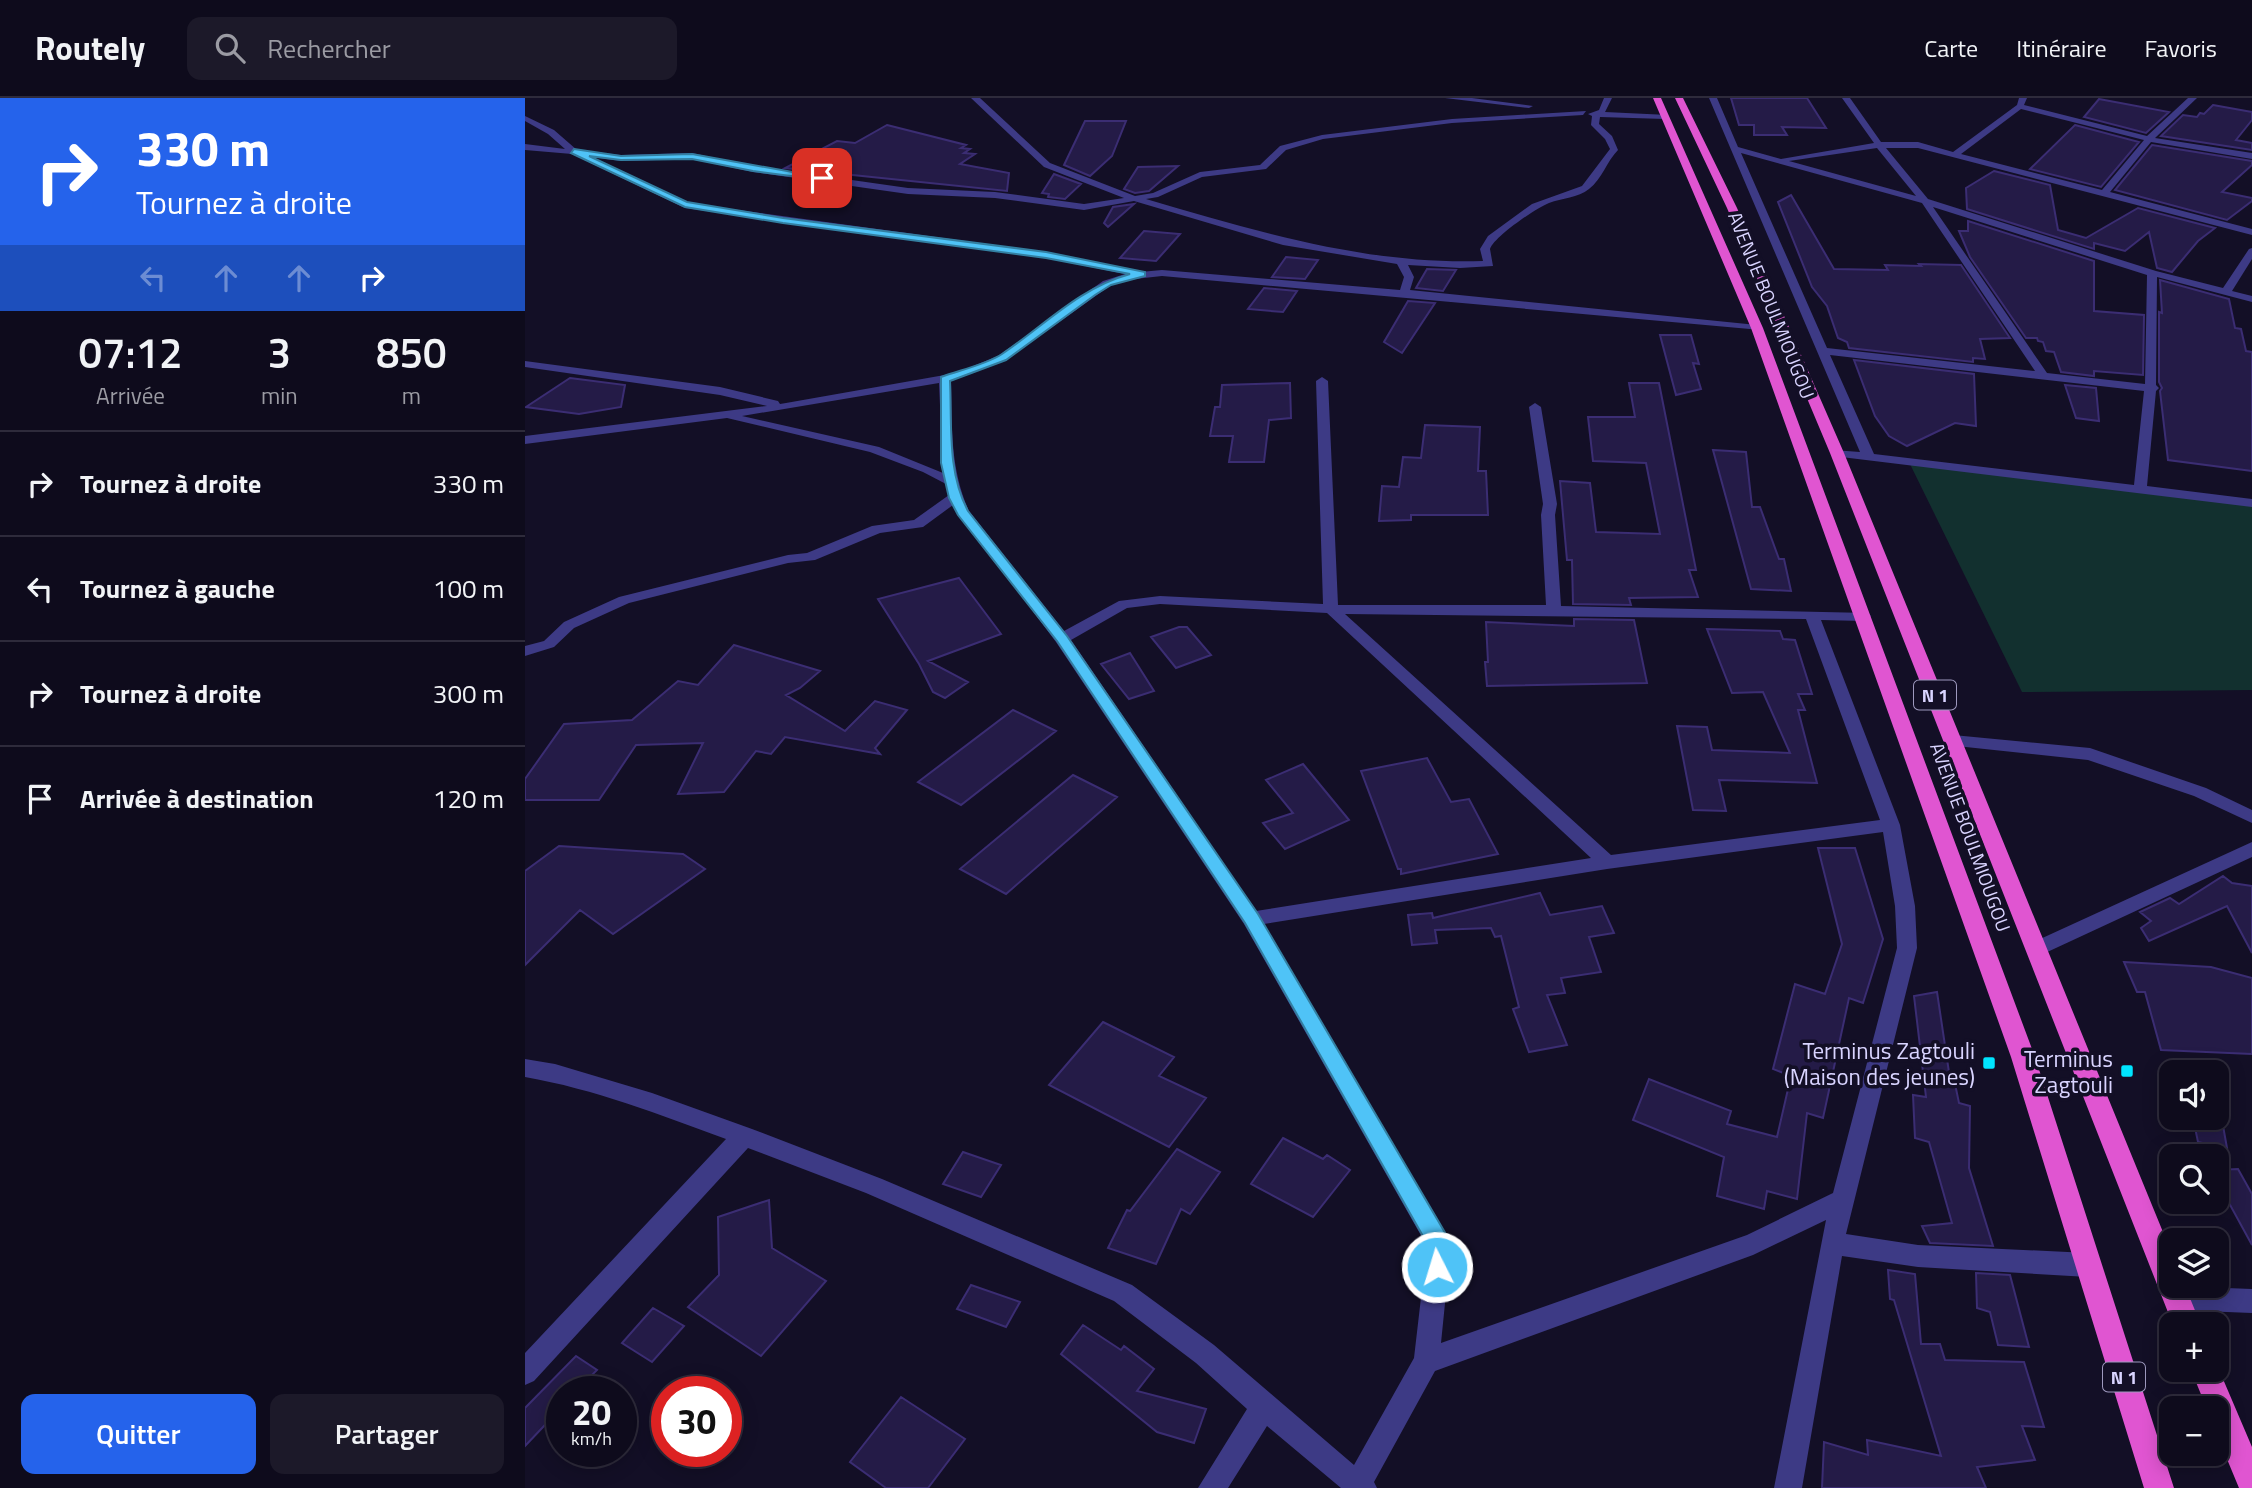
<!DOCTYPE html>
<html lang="fr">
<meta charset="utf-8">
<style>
:root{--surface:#0e0b1c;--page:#1c1929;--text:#f1f3f6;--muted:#9b9ba3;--line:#2e2b3b;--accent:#2563eb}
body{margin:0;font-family:"Titillium Web",sans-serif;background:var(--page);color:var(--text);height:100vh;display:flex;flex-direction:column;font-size:26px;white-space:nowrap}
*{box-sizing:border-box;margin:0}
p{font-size:23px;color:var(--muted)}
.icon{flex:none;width:38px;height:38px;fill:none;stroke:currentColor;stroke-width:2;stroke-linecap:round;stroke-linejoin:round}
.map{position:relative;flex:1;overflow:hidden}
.details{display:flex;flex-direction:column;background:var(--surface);width:525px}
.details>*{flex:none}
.hud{background:#2563eb;color:#fff;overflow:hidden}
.buttons{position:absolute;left:1634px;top:962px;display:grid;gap:14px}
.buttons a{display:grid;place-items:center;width:70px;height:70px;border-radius:14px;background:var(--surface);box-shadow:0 4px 18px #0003,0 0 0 2px var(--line);font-size:35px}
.speed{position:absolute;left:21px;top:1278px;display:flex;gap:14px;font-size:35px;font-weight:700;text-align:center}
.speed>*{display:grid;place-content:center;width:91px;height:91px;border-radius:50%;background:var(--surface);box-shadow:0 4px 18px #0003,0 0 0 2px var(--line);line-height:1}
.speed small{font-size:18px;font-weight:400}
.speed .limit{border:10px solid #d22;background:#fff;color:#111}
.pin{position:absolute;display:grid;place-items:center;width:60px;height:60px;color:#fff;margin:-30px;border-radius:14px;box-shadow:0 4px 10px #0006}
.me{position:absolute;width:77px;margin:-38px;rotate:355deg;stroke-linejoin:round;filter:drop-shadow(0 0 5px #0008)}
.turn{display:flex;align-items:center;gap:24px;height:147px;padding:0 21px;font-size:32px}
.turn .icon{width:91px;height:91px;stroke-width:2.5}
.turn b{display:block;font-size:49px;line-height:60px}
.lanes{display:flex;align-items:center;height:66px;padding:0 21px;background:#0003;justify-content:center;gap:35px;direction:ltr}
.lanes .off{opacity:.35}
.eta{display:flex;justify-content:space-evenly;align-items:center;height:119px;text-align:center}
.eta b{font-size:42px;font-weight:600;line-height:49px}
.action{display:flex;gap:14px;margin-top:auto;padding:14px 21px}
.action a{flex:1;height:80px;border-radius:14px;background:var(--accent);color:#fff;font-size:28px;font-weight:600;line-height:80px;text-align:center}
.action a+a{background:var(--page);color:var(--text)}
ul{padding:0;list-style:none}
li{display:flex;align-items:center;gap:21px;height:105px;padding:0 21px;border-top:2px solid var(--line)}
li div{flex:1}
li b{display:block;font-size:26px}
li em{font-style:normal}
header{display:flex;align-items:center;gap:42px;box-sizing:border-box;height:98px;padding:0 35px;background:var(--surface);border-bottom:2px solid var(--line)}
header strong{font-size:33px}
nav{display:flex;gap:38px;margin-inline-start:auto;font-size:24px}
.search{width:490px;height:63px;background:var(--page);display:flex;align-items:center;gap:18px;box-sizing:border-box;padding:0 24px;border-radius:14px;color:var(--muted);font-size:26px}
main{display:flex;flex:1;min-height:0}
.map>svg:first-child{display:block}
.green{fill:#12302f}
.building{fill:#241b47;stroke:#3b2d73;stroke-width:2}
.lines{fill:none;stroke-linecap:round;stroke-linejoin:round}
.minor{fill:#3d3a85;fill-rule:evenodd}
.trunk{fill:#e055d1;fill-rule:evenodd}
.route{fill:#4fc3f7;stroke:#337fa1;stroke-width:2}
.poi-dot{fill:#00e5ff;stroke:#130f26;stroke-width:2.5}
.labels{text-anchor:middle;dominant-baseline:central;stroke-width:7;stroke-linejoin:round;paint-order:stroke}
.shield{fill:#130f26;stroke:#9e99be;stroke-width:2}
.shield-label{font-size:18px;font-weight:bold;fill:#d9d4ff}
.street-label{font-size:19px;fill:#d9d4ff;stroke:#130f26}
.near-poi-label{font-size:23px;fill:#d9d4ff;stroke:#130f26;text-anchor:end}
</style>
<header>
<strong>Routely</strong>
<div class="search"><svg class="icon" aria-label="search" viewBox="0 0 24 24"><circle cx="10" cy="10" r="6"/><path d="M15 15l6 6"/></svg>Rechercher</div>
<nav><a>Carte</a><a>Itinéraire</a><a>Favoris</a></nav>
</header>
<main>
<section class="details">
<div class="hud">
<div class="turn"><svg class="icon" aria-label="right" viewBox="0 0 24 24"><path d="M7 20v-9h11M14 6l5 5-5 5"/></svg><div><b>330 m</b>Tournez à droite</div></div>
<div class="lanes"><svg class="icon off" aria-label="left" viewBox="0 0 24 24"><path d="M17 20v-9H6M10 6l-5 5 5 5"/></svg><svg class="icon off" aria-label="ahead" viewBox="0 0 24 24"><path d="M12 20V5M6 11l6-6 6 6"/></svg><svg class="icon off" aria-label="ahead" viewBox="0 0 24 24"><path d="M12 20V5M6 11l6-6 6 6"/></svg><svg class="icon" aria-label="right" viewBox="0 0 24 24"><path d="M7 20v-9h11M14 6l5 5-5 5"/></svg></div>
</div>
<div class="eta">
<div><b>07:12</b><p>Arrivée</p></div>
<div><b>3</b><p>min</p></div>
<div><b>850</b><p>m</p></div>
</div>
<ul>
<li><svg class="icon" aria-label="right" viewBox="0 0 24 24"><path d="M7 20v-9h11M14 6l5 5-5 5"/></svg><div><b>Tournez à droite</b></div><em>330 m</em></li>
<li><svg class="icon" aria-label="left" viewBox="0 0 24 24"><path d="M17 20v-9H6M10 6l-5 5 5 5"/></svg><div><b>Tournez à gauche</b></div><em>100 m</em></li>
<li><svg class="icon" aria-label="right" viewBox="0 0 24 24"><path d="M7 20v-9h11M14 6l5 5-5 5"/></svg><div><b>Tournez à droite</b></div><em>300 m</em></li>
<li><svg class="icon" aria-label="arrive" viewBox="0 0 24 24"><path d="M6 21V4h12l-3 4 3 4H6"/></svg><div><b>Arrivée à destination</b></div><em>120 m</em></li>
</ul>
<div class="action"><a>Quitter</a><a>Partager</a></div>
</section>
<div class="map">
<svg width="1727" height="1390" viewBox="0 0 1727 1390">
<rect width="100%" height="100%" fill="#130f26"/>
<!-- green -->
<path class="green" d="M 1383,362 L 1727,405 L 1727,592 L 1497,594 Z"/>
<!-- building -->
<path class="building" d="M 1206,0 L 1282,0 L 1301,30 L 1257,29 L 1262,37 L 1229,37 L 1229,27 L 1214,27 Z
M 1574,1 L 1644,14 L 1621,35 L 1559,19 Z
M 1688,7 L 1727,14 L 1727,22 L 1711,42 L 1727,45 L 1727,52 L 1636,38 L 1658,17 L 1672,19 L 1675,15 L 1679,16 Z
M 560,23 L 601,23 L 587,58 L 565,78 L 539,67 Z
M 362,27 L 441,47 L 436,50 L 445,51 L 439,55 L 450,56 L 435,66 L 484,75 L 482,93 L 260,70 L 312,43 L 330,45 Z
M 1550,27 L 1614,44 L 1576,89 L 1505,71 Z
M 1627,47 L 1727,63 L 1727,67 L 1697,94 L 1727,100 L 1727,103 L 1702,122 L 1590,92 Z
M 653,68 L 624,93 L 610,95 L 599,91 L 613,69 Z
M 1469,73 L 1525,87 L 1533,132 L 1561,140 L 1613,110 L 1690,130 L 1673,143 L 1647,174 L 1632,170 L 1624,134 L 1600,153 L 1569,145 L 1569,151 L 1442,111 L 1441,90 Z
M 529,76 L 556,86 L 540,101 L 523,99 L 524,96 L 517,95 Z
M 1266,97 L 1309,171 L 1363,172 L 1360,167 L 1396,168 L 1394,166 L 1436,167 L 1485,240 L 1455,241 L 1460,261 L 1448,260 L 1448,264 L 1324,250 L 1322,244 L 1313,240 L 1302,208 L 1287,189 L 1253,104 Z
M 609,106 L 583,129 L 579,125 L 588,109 Z
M 1443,123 L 1569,163 L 1569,213 L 1619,217 L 1618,277 L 1569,273 L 1569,278 L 1536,274 L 1529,254 L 1521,253 L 1518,244 L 1513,243 L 1512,240 L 1501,240 L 1445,159 L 1434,133 L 1443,133 Z
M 619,133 L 655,136 L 631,163 L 595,160 Z
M 761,159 L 793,162 L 780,181 L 747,179 Z
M 902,171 L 931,172 L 918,193 L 891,190 Z
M 1635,182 L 1704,201 L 1710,230 L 1716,231 L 1721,253 L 1727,254 L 1727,373 L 1643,362 L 1635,293 L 1637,290 L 1634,284 L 1634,214 L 1637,215 Z
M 739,190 L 772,193 L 758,214 L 723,211 Z
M 883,203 L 910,205 L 877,255 L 859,244 Z
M 1135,237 L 1166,237 L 1174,266 L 1168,265 L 1176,291 L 1151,297 Z
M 1329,262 L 1449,276 L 1451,328 L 1430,325 L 1382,348 L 1364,338 L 1350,318 Z
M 45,280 L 100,287 L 96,309 L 54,316 L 1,309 Z
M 765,285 L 766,320 L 744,322 L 739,364 L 704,364 L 708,338 L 685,338 L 690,309 L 695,309 L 697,287 Z
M 1104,285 L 1134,285 L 1171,472 L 1164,472 L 1173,499 L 1104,500 L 1106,507 L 1048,506 L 1047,462 L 1042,462 L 1035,383 L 1065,385 L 1071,434 L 1135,436 L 1121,365 L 1068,363 L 1063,319 L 1110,319 Z
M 1540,287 L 1571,290 L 1574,323 L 1551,320 Z
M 900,327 L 955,329 L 953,373 L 961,373 L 963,417 L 886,417 L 886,422 L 854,423 L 857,388 L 874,389 L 878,359 L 896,360 Z
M 1188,352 L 1221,354 L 1227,409 L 1235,409 L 1254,461 L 1259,461 L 1266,493 L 1226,491 Z
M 434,480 L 476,536 L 403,563 L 443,584 L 420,600 L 408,594 L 394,566 L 353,501 Z
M 1049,521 L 1109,522 L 1122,585 L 962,588 L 960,564 L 963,564 L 961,524 L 1049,528 Z
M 654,529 L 662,529 L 686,557 L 651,570 L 626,539 Z
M 1182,531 L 1255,533 L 1258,541 L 1270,542 L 1287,596 L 1273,596 L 1280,612 L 1273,612 L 1292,685 L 1194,682 L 1201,713 L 1168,712 L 1152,628 L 1182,629 L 1187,652 L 1265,655 L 1238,594 L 1207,595 Z
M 209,547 L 295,573 L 275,590 L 261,597 L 320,633 L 350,603 L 382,612 L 350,650 L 355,656 L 260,639 L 246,656 L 231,653 L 199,694 L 153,696 L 178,645 L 111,647 L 74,702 L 0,702 L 0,681 L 39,626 L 107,622 L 153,583 L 173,587 Z
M 605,555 L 629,593 L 604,601 L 576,566 Z
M 488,612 L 531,633 L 436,707 L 393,684 Z
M 902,660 L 926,704 L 944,701 L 973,756 L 876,776 L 876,771 L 873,771 L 836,673 Z
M 778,666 L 824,722 L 760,751 L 738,725 L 768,715 L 741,682 Z
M 548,677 L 592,699 L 481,796 L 435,771 Z
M 34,748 L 158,756 L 180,771 L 88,836 L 55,812 L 0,867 L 0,773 Z
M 1293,750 L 1330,750 L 1358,841 L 1338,905 L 1324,900 L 1298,1020 L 1282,1015 L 1272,1101 L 1242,1093 L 1239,1111 L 1192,1098 L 1199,1059 L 1108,1022 L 1124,981 L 1206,1013 L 1202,1026 L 1252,1039 L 1266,978 L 1248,971 L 1270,886 L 1300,896 L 1317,846 Z
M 1698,778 L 1707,785 L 1727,788 L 1727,855 L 1702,808 L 1624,843 L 1616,830 L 1626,823 L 1615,814 L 1645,800 L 1654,806 Z
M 1015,795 L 1025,817 L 1077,808 L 1089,835 L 1064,839 L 1076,874 L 1036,880 L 1040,895 L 1022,897 L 1042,947 L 1004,954 L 988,911 L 994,909 L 976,838 L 970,839 L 966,830 L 910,832 L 912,845 L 887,847 L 883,817 L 907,815 L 908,820 Z
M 1599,864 L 1686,869 L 1727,880 L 1727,956 L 1636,952 L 1620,894 L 1612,894 Z
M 1412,894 L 1425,981 L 1429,981 L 1434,1005 L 1445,1008 L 1444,1070 L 1468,1148 L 1405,1145 L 1397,1128 L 1427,1125 L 1404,1044 L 1390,1040 L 1388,997 L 1401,999 L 1389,898 Z
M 578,924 L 649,959 L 634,978 L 681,1000 L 644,1049 L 524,987 Z
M 1692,1010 L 1695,1011 L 1702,1050 L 1673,1044 L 1668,1020 L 1692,1020 Z
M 758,1040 L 798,1061 L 802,1057 L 825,1072 L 788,1119 L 726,1086 Z
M 652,1051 L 695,1074 L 665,1116 L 656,1111 L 631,1166 L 583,1150 L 602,1112 L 605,1113 Z
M 438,1054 L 476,1067 L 456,1099 L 418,1086 Z
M 1713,1071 L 1727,1096 L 1727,1147 L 1692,1083 L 1692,1072 Z
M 244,1102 L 247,1150 L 301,1183 L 236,1258 L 163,1209 L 194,1177 L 193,1119 Z
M 1363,1172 L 1390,1176 L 1396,1246 L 1415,1246 L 1420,1262 L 1499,1264 L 1519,1329 L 1497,1328 L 1510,1362 L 1452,1369 L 1461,1390 L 1297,1390 L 1299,1344 L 1343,1357 L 1342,1342 L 1416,1358 L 1369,1202 L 1365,1201 Z
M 1451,1175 L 1485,1177 L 1504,1249 L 1473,1247 L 1465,1214 L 1452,1210 Z
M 446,1187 L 495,1204 L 481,1229 L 432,1211 Z
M 128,1210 L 159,1228 L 127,1264 L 97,1245 Z
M 558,1227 L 596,1252 L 599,1248 L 629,1271 L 612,1293 L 681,1311 L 669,1345 L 632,1334 L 536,1256 Z
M 51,1258 L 72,1272 L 51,1293 L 37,1293 L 37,1309 L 0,1348 L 0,1310 Z
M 376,1299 L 440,1341 L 403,1390 L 361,1390 L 325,1364 Z"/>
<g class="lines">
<!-- minor -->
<path class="minor" d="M 446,0 L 455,0 L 525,65 L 610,98 L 628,95 L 675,74 L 735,67 L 755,48 L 797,37 L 927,21 L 1061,13 L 1058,17 L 927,25 L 798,41 L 761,52 L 741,71 L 677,79 L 633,99 L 621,101 C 731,133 842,167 958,163 L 955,151 L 963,138 L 1007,106 L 1057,88 L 1085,51 L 1080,41 L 1066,27 L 1067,18 L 1063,16 L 1074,12 L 1079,0 L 1087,0 L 1080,14 L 1143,17 L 1140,21 L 1075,19 L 1074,26 L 1087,38 L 1093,52 C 1082,63 1077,81 1064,91 C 1053,100 1037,100 1024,105 C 1011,110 969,139 965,151 L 968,168 L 935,170 L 883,167 L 889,179 L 885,192 L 1232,227 L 1237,230 L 1236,232 L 637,178 L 601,182 L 586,187 L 481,262 L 426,283 C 427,328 425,371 444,413 L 539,533 L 594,503 L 635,498 L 798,506 L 791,283 L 797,279 L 803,283 L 813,507 L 1021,507 L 1016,417 L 1018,406 L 1004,309 L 1010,305 L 1016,309 L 1032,406 L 1030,417 L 1036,508 L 1343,515 L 1346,518 L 1343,521 L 1338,523 L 1296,522 L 1375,727 L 1390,808 L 1392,850 L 1321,1136 L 1393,1147 L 1563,1155 L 1572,1159 L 1575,1167 L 1572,1175 L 1563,1179 L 1393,1169 L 1317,1158 L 1277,1390 L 1249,1390 L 1301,1122 L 1228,1157 L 910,1273 L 849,1384 L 852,1390 L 816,1390 L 742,1328 L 703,1390 L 673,1390 L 722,1311 L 671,1265 L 589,1203 L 341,1095 L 223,1050 L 9,1283 L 0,1287 L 0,1255 L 201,1041 C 136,1017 69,991 0,979 L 0,961 L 30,966 L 127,995 L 227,1031 L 357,1081 L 607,1187 L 689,1247 L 829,1367 L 889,1260 L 902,1148 L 719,826 L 531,544 L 428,407 L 398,429 L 355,435 L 290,462 L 263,465 L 104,505 L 49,530 L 29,549 L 0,558 L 0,548 L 19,543 L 39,524 L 94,499 L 263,457 L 282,455 L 347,428 L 389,422 L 424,397 L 421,386 L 398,374 L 345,354 L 202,320 L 0,346 L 0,338 L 242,308 L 195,297 L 0,269 L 0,263 L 195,289 L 253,303 L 255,306 L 261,305 L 431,275 L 473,258 L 578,183 L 600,176 L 521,160 L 160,110 L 47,56 L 0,52 L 0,46 L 40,51 L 23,36 L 0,23 L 0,18 L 29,32 L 52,52 L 96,57 L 167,55 L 228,68 L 383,90 L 470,94 L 559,106 L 599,100 L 519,69 ZM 66,59 L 96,63 L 167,61 L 228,74 L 383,96 L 470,100 L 559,112 L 609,103 L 758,147 L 872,166 L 879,179 L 875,192 L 637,172 L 615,174 L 521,154 L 162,105 ZM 414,285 L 418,375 L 354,349 L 217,318 ZM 635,506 L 802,515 L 1066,760 L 731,813 L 546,542 L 602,510 ZM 820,516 L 1281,521 L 1355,722 L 1086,757 ZM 1358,734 L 1370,808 L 1372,850 L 1308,1095 L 1222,1137 L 916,1245 L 926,1146 L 739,826 L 1082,771 Z
M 920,0 L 947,0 L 1008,8 L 1004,10 Z
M 1184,0 L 1192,0 L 1213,49 L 1256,61 L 1349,45 L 1317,0 L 1325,0 L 1356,44 L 1393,44 L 1428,54 L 1492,7 L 1494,0 L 1502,0 L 1499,7 L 1622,38 L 1663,0 L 1672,0 L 1630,40 L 1727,55 L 1727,61 L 1626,44 L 1585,94 L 1727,131 L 1727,137 L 1393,50 L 1361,50 L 1403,101 L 1631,173 L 1698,190 L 1724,151 L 1727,150 L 1727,161 L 1707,193 L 1727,198 L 1727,204 L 1632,179 L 1631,287 L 1634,290 L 1631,293 L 1622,388 L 1727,401 L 1727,409 L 1308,358 L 1308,352 L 1335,354 ZM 1496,11 L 1619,42 L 1577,92 L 1436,56 ZM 1352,50 L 1391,98 L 1264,63 ZM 1216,55 L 1397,105 L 1510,273 L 1302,250 ZM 1408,109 L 1622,177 L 1620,286 L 1522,275 ZM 1305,257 L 1619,293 L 1609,387 L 1349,356 Z
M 1428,637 L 1565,650 L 1681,690 L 1727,712 L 1727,725 L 1669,698 L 1563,662 L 1422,647 L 1420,643 Z
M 1727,744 L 1727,759 L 1518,856 L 1511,859 L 1504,856 L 1501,851 L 1504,846 Z
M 1650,1188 L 1727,1191 L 1727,1215 L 1651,1212 L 1642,1208 L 1639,1200 L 1642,1192 Z"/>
<!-- trunk -->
<path class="trunk" d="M 1128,0 L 1136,0 L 1238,230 L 1510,959 L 1649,1390 L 1619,1390 L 1486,959 L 1226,230 Z
M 1150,0 L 1158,0 L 1212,110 L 1319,355 L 1647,1156 L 1647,1188 L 1660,1188 L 1676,1227 L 1648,1227 L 1305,355 L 1202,110 Z
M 1692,1267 L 1727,1349 L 1727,1390 L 1714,1390 L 1692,1337 L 1692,1311 L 1682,1311 L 1666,1272 L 1692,1272 Z"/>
</g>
<!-- route -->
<path class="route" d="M 49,51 L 96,58 L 167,56 L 301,80 L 297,82 L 228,73 L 167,61 L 96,62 L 64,58 L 162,104 L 258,120 L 521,154 L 620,174 L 620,178 L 586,187 L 570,197 L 481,262 L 425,283 C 427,326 422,374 443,413 L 542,538 L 733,816 L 922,1138 L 925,1146 L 919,1177 L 912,1180 L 904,1177 L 901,1169 L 903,1147 L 720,825 L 532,543 L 433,417 L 424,400 L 416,365 L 416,279 C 435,272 460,267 477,256 C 520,227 554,190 605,176 L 521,160 L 258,125 L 160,109 L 46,55 Z"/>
<!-- markers -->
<g class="poi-dot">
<rect x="1457" y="958" width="14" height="14" rx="3.5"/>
<rect x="1595" y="966" width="14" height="14" rx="3.5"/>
</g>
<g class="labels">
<!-- shield labels -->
<g class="shield">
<rect x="1389" y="582.5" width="42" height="29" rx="5"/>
<rect x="1578" y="1264.5" width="42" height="29" rx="5"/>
</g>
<g class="shield-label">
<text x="1410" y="597">N 1</text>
<text x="1599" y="1279">N 1</text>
</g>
<!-- street labels -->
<g class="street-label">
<text transform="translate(1247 207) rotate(68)">AVENUE BOULMIOUGOU</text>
<text transform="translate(1446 739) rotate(70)">AVENUE BOULMIOUGOU</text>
</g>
<!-- near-poi labels -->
<g class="near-poi-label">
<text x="1450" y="952">Terminus Zagtouli<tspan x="1450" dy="26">(Maison des jeunes)</tspan></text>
<text x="1588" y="960">Terminus<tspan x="1588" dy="26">Zagtouli</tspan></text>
</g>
</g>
</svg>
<div class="buttons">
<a><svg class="icon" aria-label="sound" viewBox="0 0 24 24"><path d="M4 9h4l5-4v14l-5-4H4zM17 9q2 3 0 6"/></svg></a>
<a><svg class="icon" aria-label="search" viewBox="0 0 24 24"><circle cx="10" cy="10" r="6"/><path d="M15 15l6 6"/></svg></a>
<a><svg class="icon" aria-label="layers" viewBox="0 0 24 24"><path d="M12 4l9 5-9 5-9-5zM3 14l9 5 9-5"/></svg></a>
<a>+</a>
<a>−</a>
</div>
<div class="speed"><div>20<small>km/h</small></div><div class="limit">30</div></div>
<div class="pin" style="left:297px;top:80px;background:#d93025"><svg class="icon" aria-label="arrive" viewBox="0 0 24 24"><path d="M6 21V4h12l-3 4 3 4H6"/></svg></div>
<svg class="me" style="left:912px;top:1169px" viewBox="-20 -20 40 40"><circle r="17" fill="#4fc3f7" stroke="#fff" stroke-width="3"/><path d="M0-11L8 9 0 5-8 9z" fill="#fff"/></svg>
</div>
</main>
